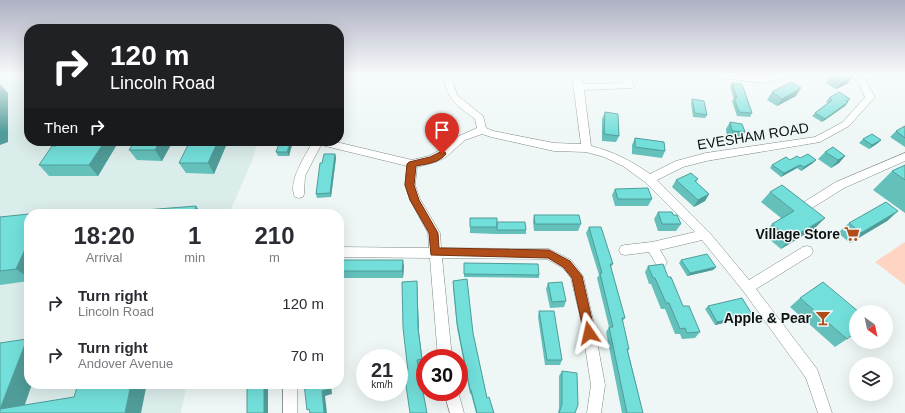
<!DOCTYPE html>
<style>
:root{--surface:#fff;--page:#f7f7f7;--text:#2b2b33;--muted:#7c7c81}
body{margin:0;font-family:Helvetica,sans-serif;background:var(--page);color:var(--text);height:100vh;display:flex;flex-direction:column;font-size:15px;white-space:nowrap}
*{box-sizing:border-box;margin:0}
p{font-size:13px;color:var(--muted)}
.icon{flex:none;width:22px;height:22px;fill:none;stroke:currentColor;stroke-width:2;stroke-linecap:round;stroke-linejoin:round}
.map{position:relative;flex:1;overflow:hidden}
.side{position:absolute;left:24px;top:209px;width:320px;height:180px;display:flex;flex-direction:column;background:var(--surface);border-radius:16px;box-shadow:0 4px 16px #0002}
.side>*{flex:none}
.guide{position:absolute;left:24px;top:24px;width:320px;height:122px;border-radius:16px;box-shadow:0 4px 16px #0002;background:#202124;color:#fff;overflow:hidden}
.needle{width:26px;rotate:147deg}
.tools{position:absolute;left:849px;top:305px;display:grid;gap:8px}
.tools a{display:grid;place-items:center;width:44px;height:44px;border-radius:50%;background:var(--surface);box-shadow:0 4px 16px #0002;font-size:20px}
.speed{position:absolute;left:356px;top:349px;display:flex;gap:8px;font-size:20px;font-weight:700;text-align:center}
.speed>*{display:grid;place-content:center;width:52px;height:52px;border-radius:50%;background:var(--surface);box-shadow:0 4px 16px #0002;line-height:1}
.speed small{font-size:10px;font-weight:400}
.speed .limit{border:6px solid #d22;background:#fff;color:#111}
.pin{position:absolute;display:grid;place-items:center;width:34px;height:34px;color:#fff;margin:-41px -17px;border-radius:50% 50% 50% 0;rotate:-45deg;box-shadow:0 0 4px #0007}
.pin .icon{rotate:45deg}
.me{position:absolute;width:44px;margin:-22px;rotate:349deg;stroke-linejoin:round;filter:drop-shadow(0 0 3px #0008)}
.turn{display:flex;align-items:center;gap:14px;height:84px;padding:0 20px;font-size:18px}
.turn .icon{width:52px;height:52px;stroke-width:2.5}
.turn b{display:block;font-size:28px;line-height:34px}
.then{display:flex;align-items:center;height:38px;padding:0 20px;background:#0003;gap:8px;font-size:15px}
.eta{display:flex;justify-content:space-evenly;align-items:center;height:68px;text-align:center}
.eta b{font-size:24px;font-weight:700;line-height:28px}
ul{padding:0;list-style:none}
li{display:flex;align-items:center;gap:12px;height:52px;padding:0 20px}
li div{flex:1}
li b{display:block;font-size:15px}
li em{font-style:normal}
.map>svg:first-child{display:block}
.built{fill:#dbedeb}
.green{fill:#ffd4c3}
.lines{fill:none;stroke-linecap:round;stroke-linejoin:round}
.minor-casing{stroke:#818988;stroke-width:1}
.minor{fill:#fff;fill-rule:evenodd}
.wall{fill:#63c0bb}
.shaded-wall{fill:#509c99}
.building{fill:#73dfda;stroke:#509c99}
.route{fill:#b14d19;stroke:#733210}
.labels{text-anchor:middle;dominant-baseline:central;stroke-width:3;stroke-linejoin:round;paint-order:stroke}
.street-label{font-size:14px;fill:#0f1212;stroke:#eef7f6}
.poi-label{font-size:14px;font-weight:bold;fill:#0f1212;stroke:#eef7f6;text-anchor:end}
</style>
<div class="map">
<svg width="905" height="413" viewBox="0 0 905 413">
<rect width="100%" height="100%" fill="#eef7f6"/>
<!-- built -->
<path class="built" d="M 0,75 L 29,75 L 29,141 L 258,141 L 252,161 L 229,214 L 29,214 L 29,384 L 187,384 L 181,413 L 0,413 Z"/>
<!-- green -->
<path class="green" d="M 905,242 L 905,285 L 875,262 Z"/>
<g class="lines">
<defs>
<path id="minor" d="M 443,75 L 451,75 L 457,95 L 483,116 L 486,128 L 493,131 L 554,143 L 581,144 L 572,75 L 580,75 L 583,84 L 625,83 L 622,75 L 630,75 L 634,86 L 633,88 L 584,90 L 591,146 C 614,152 630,160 650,174 L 676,161 L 706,153 L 815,137 L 843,122 L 865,97 L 860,86 L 852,75 L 861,75 L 868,85 L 875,97 L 849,126 L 820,142 L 706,161 L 683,167 L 657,180 L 709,232 L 749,280 L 803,247 L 807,246 L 811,247 L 813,251 L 811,255 L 756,289 L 817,369 L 832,413 L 818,413 L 806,378 L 744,292 L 702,240 L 660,250 L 667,262 L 665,266 L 661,267 L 657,266 L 649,252 L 625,255 L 621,254 L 619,250 L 621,246 L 625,245 L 652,242 L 695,232 L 645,182 L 623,166 L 604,157 L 586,152 L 554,151 L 491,137 L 482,134 L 465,140 L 446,157 L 436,162 L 417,167 L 415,185 L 420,199 L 440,233 L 441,248 L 549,249 L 571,260 L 583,276 L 593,320 L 605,385 L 601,413 L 587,413 L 591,385 L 581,320 L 571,278 L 563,268 L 547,259 L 442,258 L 452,358 L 438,358 L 430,258 L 339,257 L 339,247 L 429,248 L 428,233 L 410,200 L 405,185 L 407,166 L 321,145 L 305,176 L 304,194 L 303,197 L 299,198 L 295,197 C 287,182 306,155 313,141 L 332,141 L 412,160 L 429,156 L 438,151 L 459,136 L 477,128 L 475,119 C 457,106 447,99 443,75 Z
M 719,75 C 736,75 756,79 773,75 L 777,78 L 776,80 L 763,83 L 723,78 Z
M 905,153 L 905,161 L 844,188 L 812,208 L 808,209 L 804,208 L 803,205 L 804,202 L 836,182 Z
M 283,384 L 297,384 L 297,413 L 283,413 Z
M 444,392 L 458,392 L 464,413 L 450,413 Z"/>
</defs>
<!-- minor casing -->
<use href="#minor" class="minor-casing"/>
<!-- minor -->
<use href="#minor" class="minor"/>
</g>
<!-- wall -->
<path class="wall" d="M 831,75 L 852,77 L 847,84 L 836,89 L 826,83 Z
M 732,83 L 752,113 L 750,117 L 737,116 L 732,101 L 734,99 L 730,87 Z
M 772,92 L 796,96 L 777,106 L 767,100 Z
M 829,98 L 850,99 L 845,106 L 822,122 L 812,116 L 815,113 L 828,103 L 826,102 Z
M 692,99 L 707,115 L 705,118 L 693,117 L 691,103 Z
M 605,112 L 619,136 L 616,142 L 602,141 L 602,119 Z
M 730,122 L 745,132 L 740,140 L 727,138 L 726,129 Z
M 905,126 L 905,147 L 890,137 L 896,131 Z
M 635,138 L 665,151 L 662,158 L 632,154 L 632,145 Z
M 863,139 L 878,143 L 869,149 L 859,143 Z
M 60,141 L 119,141 L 98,176 L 49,176 L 39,165 L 56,146 Z
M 173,141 L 162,161 L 137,160 L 129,150 Z
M 228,141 L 214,174 L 186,173 L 179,163 Z
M 293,141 L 289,156 L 278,156 L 276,152 Z
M 825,152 L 845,156 L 839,163 L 831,168 L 818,159 Z
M 335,154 L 336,158 L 331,197 L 317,198 L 316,194 Z
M 800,158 L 813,163 L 801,171 L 797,168 L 781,177 L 770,168 L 772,165 Z
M 905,165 L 905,213 L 873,190 L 892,171 Z
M 698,179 L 696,182 L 709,194 L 705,201 L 694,207 L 672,187 L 676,180 Z
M 615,189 L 652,199 L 648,206 L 615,206 L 612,195 Z
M 770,192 L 815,228 L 781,249 L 763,234 L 772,224 L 781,218 L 761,202 Z
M 898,211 L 887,221 L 850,243 L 838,233 L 849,223 Z
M 658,212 L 673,215 L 681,224 L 676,231 L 658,231 L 654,219 Z
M 29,214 L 29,281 L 0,285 L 0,217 Z
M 534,215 L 581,224 L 578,231 L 534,231 L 533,222 Z
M 470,218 L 497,222 L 526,230 L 526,234 L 497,234 L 497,233 L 497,234 L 470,233 Z
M 589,227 L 613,264 L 611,267 L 625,318 L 622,322 L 629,349 L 628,351 L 643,413 L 622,413 L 606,332 L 609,327 L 597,278 L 599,275 L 586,233 Z
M 339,260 L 404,266 L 403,278 L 339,278 Z
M 681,260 L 716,267 L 713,270 L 687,276 L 679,263 Z
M 464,263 L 539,275 L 539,278 L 464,277 Z
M 648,266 L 668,277 L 683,306 L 700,332 L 695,338 L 682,339 L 680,334 L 675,334 L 665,309 L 661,309 L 651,284 L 649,284 L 645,272 Z
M 417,281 L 419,333 L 423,364 L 418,365 L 408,371 Z
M 453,281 L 473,333 L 487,398 L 494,413 L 476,413 L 471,394 L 470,394 L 457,328 L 453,287 Z
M 548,283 L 566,301 L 564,307 L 550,308 L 546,289 Z
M 800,298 L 847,339 L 835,347 L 790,307 Z
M 708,306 L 749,317 L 715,325 L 705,309 Z
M 539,311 L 562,360 L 560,365 L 545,365 L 538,317 Z
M 27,339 L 29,341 L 29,384 L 32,384 L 24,405 L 74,397 L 78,384 L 158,384 L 157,387 L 146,388 L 0,413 Z
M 562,371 L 575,413 L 558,413 L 559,408 L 559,376 Z"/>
<!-- shaded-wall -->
<path class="shaded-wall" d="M 852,77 L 847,84 L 836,89 L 842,82 Z
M 0,84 L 8,93 L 8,142 L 0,145 Z
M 801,88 L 796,96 L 777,106 L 782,99 Z
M 848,102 L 845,106 L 822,122 L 825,119 Z
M 881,140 L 878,143 L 869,149 L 872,145 Z
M 105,141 L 119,141 L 98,176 L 89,165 Z
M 160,141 L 173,141 L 162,161 L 155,150 Z
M 218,141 L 228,141 L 214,174 L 208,163 Z
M 291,141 L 293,141 L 289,156 L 287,152 Z
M 335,154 L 336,158 L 331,197 L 330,193 Z
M 845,156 L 839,163 L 831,168 L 838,160 Z
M 816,160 L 813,163 L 801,171 L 804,167 Z
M 800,165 L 797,168 L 781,177 L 784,173 Z
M 709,194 L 705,201 L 694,207 L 698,200 Z
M 196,206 L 202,214 L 194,214 Z
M 898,211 L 887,221 L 850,243 L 861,233 Z
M 825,218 L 815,228 L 781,249 L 790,239 Z
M 29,241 L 29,278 L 16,269 Z
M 403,260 L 404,266 L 403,278 L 402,271 Z
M 716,267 L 713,270 L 687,276 L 690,273 Z
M 417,281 L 419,333 L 423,364 L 418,328 Z
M 752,314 L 749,317 L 715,325 L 717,322 Z
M 27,339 L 29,341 L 29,384 L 32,384 L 22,413 L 0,409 Z
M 131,384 L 140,384 L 146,388 L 141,413 L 125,413 Z
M 153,384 L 158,384 L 157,387 Z
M 264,384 L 268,384 L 268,413 L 264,413 Z
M 328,384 L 331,384 L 332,394 L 325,396 L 327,413 L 324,413 L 322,391 Z"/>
<!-- building -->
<path class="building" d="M 831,75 L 850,75 L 852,77 L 842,82 Z
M 791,82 L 801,88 L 782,99 L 772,92 Z
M 732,83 L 742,84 L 752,113 L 739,112 L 734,98 L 737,98 Z
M 839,92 L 850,99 L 846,101 L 848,102 L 825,119 L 815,113 L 832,100 L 829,98 Z
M 692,99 L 704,101 L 707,115 L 695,113 Z
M 605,112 L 618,114 L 619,136 L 604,134 Z
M 730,122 L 742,124 L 745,132 L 732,131 Z
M 905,126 L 905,138 L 896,131 Z
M 872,134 L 881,140 L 872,145 L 863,139 Z
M 635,138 L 664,142 L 665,151 L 635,147 Z
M 60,141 L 105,141 L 89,165 L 39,165 L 52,146 L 56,146 Z
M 135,141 L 160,141 L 155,150 L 129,150 Z
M 190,141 L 218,141 L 208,163 L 179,163 Z
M 280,141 L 291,141 L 287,152 L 276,152 Z
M 833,147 L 845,156 L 838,160 L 825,152 Z
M 324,154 L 335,154 L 330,193 L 316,194 L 320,163 L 322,163 Z
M 808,154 L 816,160 L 804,167 L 800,165 L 784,173 L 772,165 L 786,157 L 790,160 L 797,156 L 800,158 Z
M 905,165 L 905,180 L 892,171 Z
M 691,173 L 698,179 L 695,181 L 709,194 L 698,200 L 676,180 Z
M 782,185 L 825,218 L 790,239 L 772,224 L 794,211 L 770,192 Z
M 648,188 L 652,199 L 618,199 L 615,189 Z
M 886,202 L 898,211 L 861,233 L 849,223 Z
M 196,206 L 194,214 L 131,214 L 132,211 Z
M 658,212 L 672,212 L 673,215 L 677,215 L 681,224 L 662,224 Z
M 42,213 L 41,214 L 30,214 Z
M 29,214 L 29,241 L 16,269 L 0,271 L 0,217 Z
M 534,215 L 579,215 L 581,224 L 535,224 Z
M 470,218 L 497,218 L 497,227 L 470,227 Z
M 497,222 L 525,222 L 526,230 L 497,230 Z
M 589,227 L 601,227 L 613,264 L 610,264 L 625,318 L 622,318 L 629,349 L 627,349 L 643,413 L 627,413 L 609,327 L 613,327 L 600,273 L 602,273 Z
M 707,254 L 716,267 L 690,273 L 681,260 Z
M 339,260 L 403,260 L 402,271 L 339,271 Z
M 464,263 L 538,264 L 539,275 L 464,274 Z
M 663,264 L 668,277 L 671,277 L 683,306 L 689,306 L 700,332 L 687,333 L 685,328 L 680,329 L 669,303 L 666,303 L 655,278 L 653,278 L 648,266 Z
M 467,279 L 473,333 L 487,398 L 489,397 L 494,413 L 477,413 L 471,390 L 470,390 L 457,323 L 453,281 Z
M 417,281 L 418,328 L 422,359 L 417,360 L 427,413 L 410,413 L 404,372 L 408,371 L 403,328 L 402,282 Z
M 562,282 L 566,301 L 552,302 L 548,283 Z
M 823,282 L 859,312 L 856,312 L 856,332 L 847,339 L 800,298 Z
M 742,298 L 752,314 L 717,322 L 708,306 Z
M 539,311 L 554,311 L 562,360 L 547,360 Z
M 27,339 L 0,409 L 74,397 L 78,384 L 131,384 L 125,413 L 0,413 L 0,343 Z
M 562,371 L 577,373 L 578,405 L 575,413 L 559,413 L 562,404 Z
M 247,384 L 264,384 L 264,413 L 247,413 Z
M 304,384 L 328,384 L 329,389 L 322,391 L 324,413 L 310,413 L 309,409 L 307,410 Z"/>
<!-- sky -->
<linearGradient id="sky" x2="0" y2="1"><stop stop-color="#aeb0c3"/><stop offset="0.56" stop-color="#f7fbfb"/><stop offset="1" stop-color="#f7fbfb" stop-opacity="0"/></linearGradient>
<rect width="905" height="133" fill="url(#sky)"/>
<!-- route -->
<path class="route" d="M 442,151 L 445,152 L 446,154 C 439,163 426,164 416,166 L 414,185 L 419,200 L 438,233 L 439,248 L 549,250 L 570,261 L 582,276 L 595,333 L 593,337 L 589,338 L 585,337 L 584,333 L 572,278 L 563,267 L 548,258 L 431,255 L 429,233 L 410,200 L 405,185 L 407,164 L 409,162 L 430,157 Z"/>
<!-- icons -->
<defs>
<symbol id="supermarket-bare" viewBox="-9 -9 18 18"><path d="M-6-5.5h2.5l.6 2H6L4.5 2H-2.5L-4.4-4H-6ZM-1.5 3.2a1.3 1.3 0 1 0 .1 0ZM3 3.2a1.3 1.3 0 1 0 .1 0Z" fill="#b14d19" stroke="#eef7f6" stroke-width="2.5" paint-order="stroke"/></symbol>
<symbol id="bar-bare" viewBox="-9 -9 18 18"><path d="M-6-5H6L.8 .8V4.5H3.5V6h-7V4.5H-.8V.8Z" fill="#b14d19" stroke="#eef7f6" stroke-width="2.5" paint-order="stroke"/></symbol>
</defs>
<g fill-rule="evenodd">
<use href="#supermarket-bare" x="841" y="223" width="22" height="22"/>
<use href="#bar-bare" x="812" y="307" width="22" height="22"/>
</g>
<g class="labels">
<!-- street labels -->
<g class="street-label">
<text transform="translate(753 136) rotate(-9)">EVESHAM ROAD</text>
</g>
<!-- poi labels -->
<g class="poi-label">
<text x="840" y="234">Village Store</text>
<text x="811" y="318">Apple &amp; Pear</text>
</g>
</g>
</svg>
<div class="tools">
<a><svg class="needle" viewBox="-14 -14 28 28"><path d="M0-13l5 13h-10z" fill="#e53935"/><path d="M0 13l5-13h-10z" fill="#7c7c81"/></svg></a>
<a><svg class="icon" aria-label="layers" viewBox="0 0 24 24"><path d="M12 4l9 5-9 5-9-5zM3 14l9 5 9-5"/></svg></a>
</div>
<div class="speed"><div>21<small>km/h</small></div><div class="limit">30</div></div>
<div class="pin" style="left:442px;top:154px;background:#d93025"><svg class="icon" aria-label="arrive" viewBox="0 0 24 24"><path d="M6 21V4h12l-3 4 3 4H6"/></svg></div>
<svg class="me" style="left:589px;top:333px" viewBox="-20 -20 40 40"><path d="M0-17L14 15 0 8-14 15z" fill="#b14d19" stroke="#fff" stroke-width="4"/></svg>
<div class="guide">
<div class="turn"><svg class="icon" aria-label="right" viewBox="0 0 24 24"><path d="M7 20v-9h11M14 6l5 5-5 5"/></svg><div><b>120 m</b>Lincoln Road</div></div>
<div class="then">Then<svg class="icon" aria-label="right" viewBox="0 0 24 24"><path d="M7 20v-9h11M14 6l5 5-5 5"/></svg></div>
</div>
<section class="side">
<div class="eta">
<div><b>18:20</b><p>Arrival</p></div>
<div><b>1</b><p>min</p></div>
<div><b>210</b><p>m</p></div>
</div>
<ul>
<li><svg class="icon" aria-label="right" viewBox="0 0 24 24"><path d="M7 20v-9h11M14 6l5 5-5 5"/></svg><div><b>Turn right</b><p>Lincoln Road</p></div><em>120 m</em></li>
<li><svg class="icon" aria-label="right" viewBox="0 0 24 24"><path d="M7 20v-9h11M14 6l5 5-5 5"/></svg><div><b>Turn right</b><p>Andover Avenue</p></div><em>70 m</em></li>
</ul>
</section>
</div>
